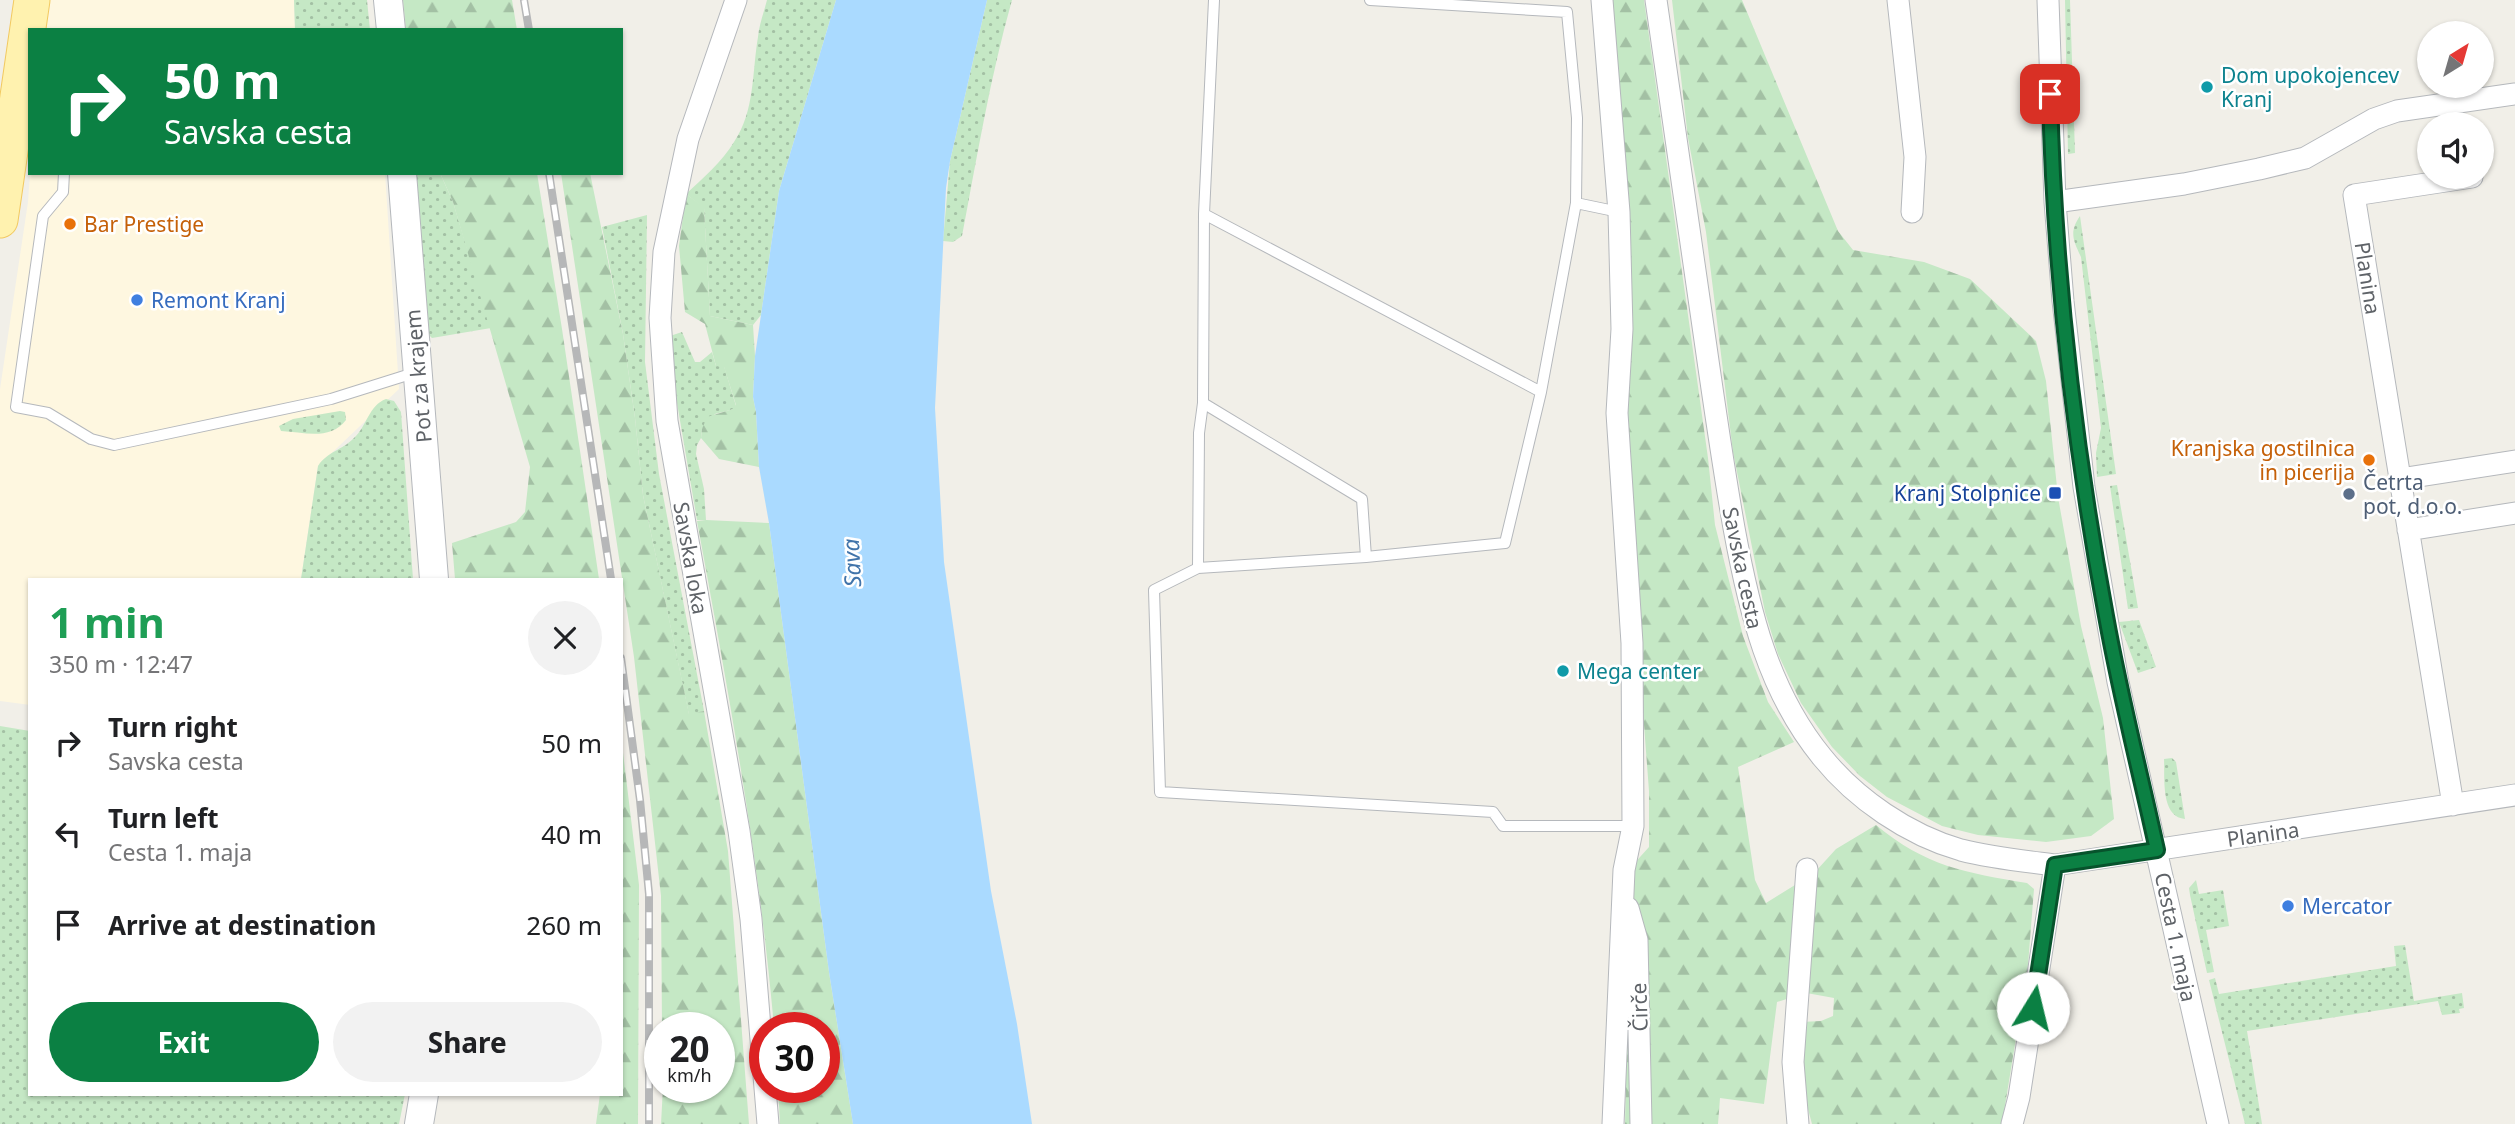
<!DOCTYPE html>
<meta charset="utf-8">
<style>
:root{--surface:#fff;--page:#f2f2f2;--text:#202124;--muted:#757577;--accent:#0b8043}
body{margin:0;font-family:"Noto Sans",sans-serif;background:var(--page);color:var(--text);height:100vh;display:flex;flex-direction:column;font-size:26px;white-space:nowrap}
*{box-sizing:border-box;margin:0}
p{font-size:23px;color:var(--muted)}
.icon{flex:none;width:38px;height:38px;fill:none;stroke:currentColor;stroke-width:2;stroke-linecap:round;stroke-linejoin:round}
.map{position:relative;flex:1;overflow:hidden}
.panel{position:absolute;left:28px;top:578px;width:595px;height:518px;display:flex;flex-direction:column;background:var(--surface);border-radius:0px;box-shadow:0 2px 5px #0004}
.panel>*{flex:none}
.hud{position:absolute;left:28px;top:28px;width:595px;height:147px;border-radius:0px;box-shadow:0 2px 5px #0004;background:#0b8043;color:#fff;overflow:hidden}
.needle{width:46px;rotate:37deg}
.tools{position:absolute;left:2417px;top:21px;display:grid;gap:14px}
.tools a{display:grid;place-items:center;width:77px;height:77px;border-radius:50%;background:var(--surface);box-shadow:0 2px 5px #0004;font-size:35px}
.speed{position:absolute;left:644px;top:1012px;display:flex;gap:14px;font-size:35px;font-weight:700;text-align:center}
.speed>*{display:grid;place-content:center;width:91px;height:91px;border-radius:50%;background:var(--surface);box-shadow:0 2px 5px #0004;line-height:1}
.speed small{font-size:18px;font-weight:400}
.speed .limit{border:10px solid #d22;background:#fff;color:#111}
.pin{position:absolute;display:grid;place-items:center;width:60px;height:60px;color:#fff;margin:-30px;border-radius:14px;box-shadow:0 4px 10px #0006}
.me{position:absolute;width:77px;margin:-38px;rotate:9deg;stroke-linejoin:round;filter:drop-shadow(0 0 5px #0008)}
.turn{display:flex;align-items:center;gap:24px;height:147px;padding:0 21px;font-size:32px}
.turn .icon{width:91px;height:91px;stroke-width:2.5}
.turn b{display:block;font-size:49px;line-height:60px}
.round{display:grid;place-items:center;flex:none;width:74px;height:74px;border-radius:37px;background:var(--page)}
.overview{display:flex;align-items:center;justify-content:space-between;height:119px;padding:0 21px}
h1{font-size:42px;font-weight:700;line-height:52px;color:#1e9e55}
.action{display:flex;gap:14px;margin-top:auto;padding:14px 21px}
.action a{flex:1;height:80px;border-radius:42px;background:var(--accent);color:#fff;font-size:28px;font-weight:700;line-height:80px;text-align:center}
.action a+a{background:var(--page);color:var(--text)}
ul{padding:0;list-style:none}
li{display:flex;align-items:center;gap:21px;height:91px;padding:0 21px}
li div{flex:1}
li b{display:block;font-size:26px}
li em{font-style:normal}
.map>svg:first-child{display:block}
.commercial{fill:#fef7e0}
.grass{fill:url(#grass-dots)}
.forest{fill:url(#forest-firs)}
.water{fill:#aadaff}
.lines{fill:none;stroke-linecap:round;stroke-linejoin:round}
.service-casing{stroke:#b5b8bc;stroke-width:12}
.minor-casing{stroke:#b5b8bc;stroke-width:23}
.tertiary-casing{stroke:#b5b8bc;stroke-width:30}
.primary-casing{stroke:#f2c960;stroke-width:37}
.service{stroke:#fff;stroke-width:10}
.minor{stroke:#fff;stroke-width:21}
.tertiary{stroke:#fff;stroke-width:28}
.primary{stroke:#fff2af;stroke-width:35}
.rail-casing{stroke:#b6b7b8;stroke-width:8}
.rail{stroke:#fff;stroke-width:5;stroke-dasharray:16;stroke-linecap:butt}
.route-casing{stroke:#07532c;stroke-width:18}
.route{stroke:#0b8043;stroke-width:12}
.culture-dot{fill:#0f9aa8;stroke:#fff;stroke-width:2.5}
.food-dot{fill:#e8710a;stroke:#fff;stroke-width:2.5}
.shop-dot{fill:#3f7fe0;stroke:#fff;stroke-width:2.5}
.transit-dot{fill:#1a4fb4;stroke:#fff;stroke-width:2.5}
.service-dot{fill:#5c6f8a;stroke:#fff;stroke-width:2.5}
.labels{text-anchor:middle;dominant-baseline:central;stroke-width:5;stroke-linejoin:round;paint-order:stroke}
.culture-label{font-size:21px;fill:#0d838f;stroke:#fff;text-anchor:start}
.food-label{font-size:21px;fill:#c56008;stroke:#fff;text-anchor:start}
.street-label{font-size:21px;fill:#5f6368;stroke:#fff}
.shop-label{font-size:21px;fill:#366cbe;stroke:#fff;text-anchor:start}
.service-label{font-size:21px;fill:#4e5e75;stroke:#fff;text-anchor:start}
.transit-label{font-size:21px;fill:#164399;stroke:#fff;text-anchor:end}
.water-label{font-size:23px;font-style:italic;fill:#4174aa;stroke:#fff}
</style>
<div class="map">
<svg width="2515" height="1124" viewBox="0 0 2515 1124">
<defs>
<pattern id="grass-dots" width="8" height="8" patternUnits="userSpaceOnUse" patternTransform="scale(1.75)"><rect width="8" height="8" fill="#c5e8c5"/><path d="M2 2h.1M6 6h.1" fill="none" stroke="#a3c0a4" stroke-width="1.8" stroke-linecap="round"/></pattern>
<pattern id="forest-firs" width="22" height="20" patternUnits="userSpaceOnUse" patternTransform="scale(1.75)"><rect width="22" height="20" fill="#c5e8c5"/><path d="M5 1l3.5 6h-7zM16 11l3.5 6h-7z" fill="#a3c0a4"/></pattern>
</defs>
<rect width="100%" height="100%" fill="#f1efe8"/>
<!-- commercial -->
<path class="commercial" d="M 46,0 L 294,0 L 295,30 L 43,30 Z
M 30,173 L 385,173 L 399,389 L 318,466 L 301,579 L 30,579 L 30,705 L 0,701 L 0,389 L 28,202 Z"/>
<!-- grass -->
<path class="grass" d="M 294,0 L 367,0 L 370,30 L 295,30 Z
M 767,0 L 836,0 L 779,191 L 761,315 L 753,325 L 710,316 L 704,208 L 686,194 C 703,178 722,162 734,142 C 755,111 752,72 758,37 C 759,25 764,12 767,0 Z
M 987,0 L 1012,0 C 990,78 977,157 962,236 L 953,242 L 943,241 L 950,161 Z
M 2065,0 L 2070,0 L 2075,153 L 2068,154 Z
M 416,173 L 440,173 L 453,202 L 491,328 L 432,338 L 427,333 Z
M 647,215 L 645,362 L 659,474 L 704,711 L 689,715 L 643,495 L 635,418 L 623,334 L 602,227 Z
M 2080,216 L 2116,474 L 2097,477 L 2096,453 L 2101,428 L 2081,257 C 2073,240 2069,232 2080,216 Z
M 682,332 L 695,362 L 700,362 L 712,352 L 716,366 L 724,366 L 736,406 L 734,409 L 715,414 L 702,429 L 701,438 L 697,445 L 696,454 L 704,489 L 706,520 L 697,520 L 677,403 L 670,336 Z
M 386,399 L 394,401 L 401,412 L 413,579 L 301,579 L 318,466 C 328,451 341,451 354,438 C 367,426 369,405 386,399 Z
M 340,411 L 345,412 L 346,420 C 330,441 304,432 281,431 L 279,426 L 293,419 Z
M 2117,485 L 2138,608 L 2128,609 L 2110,486 Z
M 2139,620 L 2156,667 L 2138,673 L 2119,622 Z
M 0,726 L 30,731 L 30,1094 L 405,1094 L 399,1124 L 0,1124 Z
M 2172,758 L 2176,762 L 2185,819 C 2160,817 2165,777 2164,759 Z
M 2196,880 L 2199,894 L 2223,890 L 2229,926 L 2206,930 L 2214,972 L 2207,973 L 2190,895 L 2189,888 Z
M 2405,945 L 2414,1001 L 2462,993 L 2464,1008 L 2459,1009 L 2460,1013 L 2442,1015 L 2438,1001 L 2247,1031 L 2262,1124 L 2245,1124 L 2209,980 L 2215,978 L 2219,994 L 2396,966 L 2394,946 Z"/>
<!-- forest -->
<path class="forest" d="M 403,0 L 512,0 L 517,30 L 406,30 Z
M 1607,0 L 1644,0 L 1708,458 L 1715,525 L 1743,636 L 1768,702 L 1794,742 L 1738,767 L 1755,880 L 1766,903 L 1795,885 L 1799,893 L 1790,998 L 1777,1002 L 1764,1104 L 1720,1098 L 1718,1124 L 1625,1124 L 1631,867 L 1649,847 L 1649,791 L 1637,632 Z
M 1672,0 L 1742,0 L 1838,231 L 1853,250 L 1924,262 L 1970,279 L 2036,341 L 2046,381 L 2058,497 L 2081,626 L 2103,718 L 2114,819 L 2091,836 L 2046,842 L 1978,835 L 1942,826 L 1887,797 L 1860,776 L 1832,747 L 1801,703 L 1778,654 L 1765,612 L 1733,452 L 1706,232 L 1688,138 Z
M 440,173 L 537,173 L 562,329 L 599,579 L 455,579 L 452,543 L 516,522 L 525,512 L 530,467 L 453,202 Z
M 561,173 L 590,173 L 623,334 L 635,418 L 643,495 L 689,714 L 704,711 L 728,851 L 749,1124 L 661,1124 L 663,1087 L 719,1087 L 719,1027 L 662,1027 L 661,896 L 634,657 Z
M 686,194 L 704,207 L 710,316 L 753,325 L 755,356 L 753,397 L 756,412 L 759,467 L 719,459 L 701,438 L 702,429 L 707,417 L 733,409 L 736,405 L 724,367 L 716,366 L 705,324 L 685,312 L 679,246 Z
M 706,520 L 769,523 L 829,972 L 853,1124 L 780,1124 L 778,1087 L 824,1087 L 824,1027 L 774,1027 C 759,857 728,689 697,521 Z
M 621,736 L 639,885 L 638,1124 L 596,1124 L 600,1094 L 621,1094 Z
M 1876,825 C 1925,866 1966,873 2027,883 L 2034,889 L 2028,965 L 2002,1124 L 1812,1124 L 1805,1098 L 1801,1022 L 1821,1021 L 1833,1016 L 1834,998 L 1801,992 L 1816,871 L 1836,849 Z"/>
<!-- water -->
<path class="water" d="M 836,0 L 987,0 L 950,161 L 946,188 L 935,408 L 944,562 L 991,891 L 1017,1024 L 1032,1124 L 853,1124 L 829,972 L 769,523 L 759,467 L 756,412 L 753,397 L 755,356 L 779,191 Z"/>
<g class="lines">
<defs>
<path id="service" d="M 1370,0 L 1567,12 L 1577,118 L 1576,203
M 64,173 L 63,192 L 43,216 L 16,407 L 48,413 L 91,439 L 114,445 L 331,399 L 417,372
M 1204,214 L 1214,0
M 1541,392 L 1204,214 L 1203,403 L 1199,433 L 1198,568 L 1366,557 L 1505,543 L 1541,392 L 1576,203 L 1619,212
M 1203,403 L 1362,499 L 1366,557
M 1198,568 L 1154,590 L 1160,792 L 1493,812 L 1503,826 L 1633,826"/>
<path id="minor" d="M 736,0 L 688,139 L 664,252 L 660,318 L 667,421 L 739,831 L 751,919 L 768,1124
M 1602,0 L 1619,212 L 1622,329 L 1617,413 L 1632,643 L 1633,826 L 1624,870 L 1623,893 L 1613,1124
M 1656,0 C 1672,113 1689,227 1705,340 C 1714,403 1723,466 1734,528 C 1749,610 1768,691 1822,757 C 1856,799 1908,835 1961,850 C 1992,858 2023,861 2055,865 L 2515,795
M 1898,0 L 1915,157 L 1912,212
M 2048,0 L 2055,202 L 2063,301 L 2084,487 L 2118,682 L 2218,1124
M 2055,202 L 2184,184 L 2259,169 L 2305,158 L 2374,119 L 2397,111 L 2515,94
M 2400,479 L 2515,461
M 2408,530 L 2515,513
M 2453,805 L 2354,195 L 2472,177
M 1628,908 L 1637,940 L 1641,1124
M 1798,1124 L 1793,1062 L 1807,869
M 2012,1124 L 2019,1097 L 2055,865"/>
<path id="tertiary" d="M 388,0 L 391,30
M 402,173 L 434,579
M 419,1124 L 424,1094"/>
<path id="primary" d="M 0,220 L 32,0"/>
</defs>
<!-- service casing -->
<use href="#service" class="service-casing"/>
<!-- minor casing -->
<use href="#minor" class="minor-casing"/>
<!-- tertiary casing -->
<use href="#tertiary" class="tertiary-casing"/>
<!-- primary casing -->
<use href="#primary" class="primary-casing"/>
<!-- service -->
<use href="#service" class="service"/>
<!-- minor -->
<use href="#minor" class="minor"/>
<!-- tertiary -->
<use href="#tertiary" class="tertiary"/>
<!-- primary -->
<use href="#primary" class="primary"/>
<defs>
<path id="rail" d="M 524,0 L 529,30
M 549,173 L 611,579
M 621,658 L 640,800 L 649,894 L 649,1124"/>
</defs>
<!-- rail casing -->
<use href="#rail" class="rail-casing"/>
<!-- rail -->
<use href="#rail" class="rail"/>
</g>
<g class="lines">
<defs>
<path id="route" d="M 2033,1008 L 2055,865 L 2157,850 C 2140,772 2120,695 2106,616 C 2074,444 2054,269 2050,94"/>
</defs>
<!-- route casing -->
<use href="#route" class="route-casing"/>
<!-- route -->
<use href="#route" class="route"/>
</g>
<!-- markers -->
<g class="culture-dot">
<circle cx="2207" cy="87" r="7"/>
<circle cx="1563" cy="671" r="7"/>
</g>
<g class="food-dot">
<circle cx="70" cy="224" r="7"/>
<circle cx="2369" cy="460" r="7"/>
</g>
<g class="shop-dot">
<circle cx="137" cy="300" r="7"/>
<circle cx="2288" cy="906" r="7"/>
</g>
<rect class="transit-dot" x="2048" y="486" width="14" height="14" rx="3.5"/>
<circle class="service-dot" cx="2349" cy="494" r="7"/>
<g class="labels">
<!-- culture labels -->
<g class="culture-label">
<text x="2221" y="75">Dom upokojencev<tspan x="2221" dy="24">Kranj</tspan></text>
<text x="1577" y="671">Mega center</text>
</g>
<!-- food labels -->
<g class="food-label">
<text x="84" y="224">Bar Prestige</text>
<text x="2355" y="448" text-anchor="end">Kranjska gostilnica<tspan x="2355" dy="24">in picerija</tspan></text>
</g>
<!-- street labels -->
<g class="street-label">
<text transform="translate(2368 278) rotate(81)">Planina</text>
<text transform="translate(418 376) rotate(-95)">Pot za krajem</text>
<text transform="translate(691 558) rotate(80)">Savska loka</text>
<text transform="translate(1743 568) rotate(78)">Savska cesta</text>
<text transform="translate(2263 834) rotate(-8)">Planina</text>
<text transform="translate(2176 937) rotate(78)">Cesta 1. maja</text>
<text transform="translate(1639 1007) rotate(-92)">Čirče</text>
</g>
<!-- shop labels -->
<g class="shop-label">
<text x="151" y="300">Remont Kranj</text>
<text x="2302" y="906">Mercator</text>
</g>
<!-- service labels -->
<g class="service-label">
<text x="2363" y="482">Četrta<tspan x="2363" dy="24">pot, d.o.o.</tspan></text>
</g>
<!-- transit labels -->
<g class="transit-label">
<text x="2041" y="493">Kranj Stolpnice</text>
</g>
<!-- water labels -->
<g class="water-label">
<text transform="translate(851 563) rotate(-93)">Sava</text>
</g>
</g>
</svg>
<div class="tools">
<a><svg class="needle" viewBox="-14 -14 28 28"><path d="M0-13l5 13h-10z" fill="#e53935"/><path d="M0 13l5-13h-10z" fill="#757577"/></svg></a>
<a><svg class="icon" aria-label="sound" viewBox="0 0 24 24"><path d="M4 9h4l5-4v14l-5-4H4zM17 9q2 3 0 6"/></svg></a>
</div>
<div class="speed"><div>20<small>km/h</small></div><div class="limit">30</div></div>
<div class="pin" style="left:2050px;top:94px;background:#d93025"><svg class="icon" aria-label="arrive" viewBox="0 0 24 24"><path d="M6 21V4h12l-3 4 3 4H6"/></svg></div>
<svg class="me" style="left:2033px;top:1008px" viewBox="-20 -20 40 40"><circle r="19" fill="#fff"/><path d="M0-13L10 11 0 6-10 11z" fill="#0b8043"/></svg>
<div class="hud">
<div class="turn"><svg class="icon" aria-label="right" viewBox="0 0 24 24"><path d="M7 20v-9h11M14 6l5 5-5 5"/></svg><div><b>50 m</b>Savska cesta</div></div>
</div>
<section class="panel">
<div class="overview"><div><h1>1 min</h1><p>350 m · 12:47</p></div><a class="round"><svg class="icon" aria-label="close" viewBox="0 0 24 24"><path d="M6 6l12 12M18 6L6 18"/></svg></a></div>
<ul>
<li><svg class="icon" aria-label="right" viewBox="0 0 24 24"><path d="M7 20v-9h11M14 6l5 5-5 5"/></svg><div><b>Turn right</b><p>Savska cesta</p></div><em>50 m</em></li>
<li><svg class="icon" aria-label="left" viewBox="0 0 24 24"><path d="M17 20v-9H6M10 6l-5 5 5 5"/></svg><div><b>Turn left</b><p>Cesta 1. maja</p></div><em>40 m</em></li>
<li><svg class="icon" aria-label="arrive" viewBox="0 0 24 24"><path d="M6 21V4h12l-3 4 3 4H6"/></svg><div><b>Arrive at destination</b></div><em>260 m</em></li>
</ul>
<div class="action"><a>Exit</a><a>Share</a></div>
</section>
</div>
